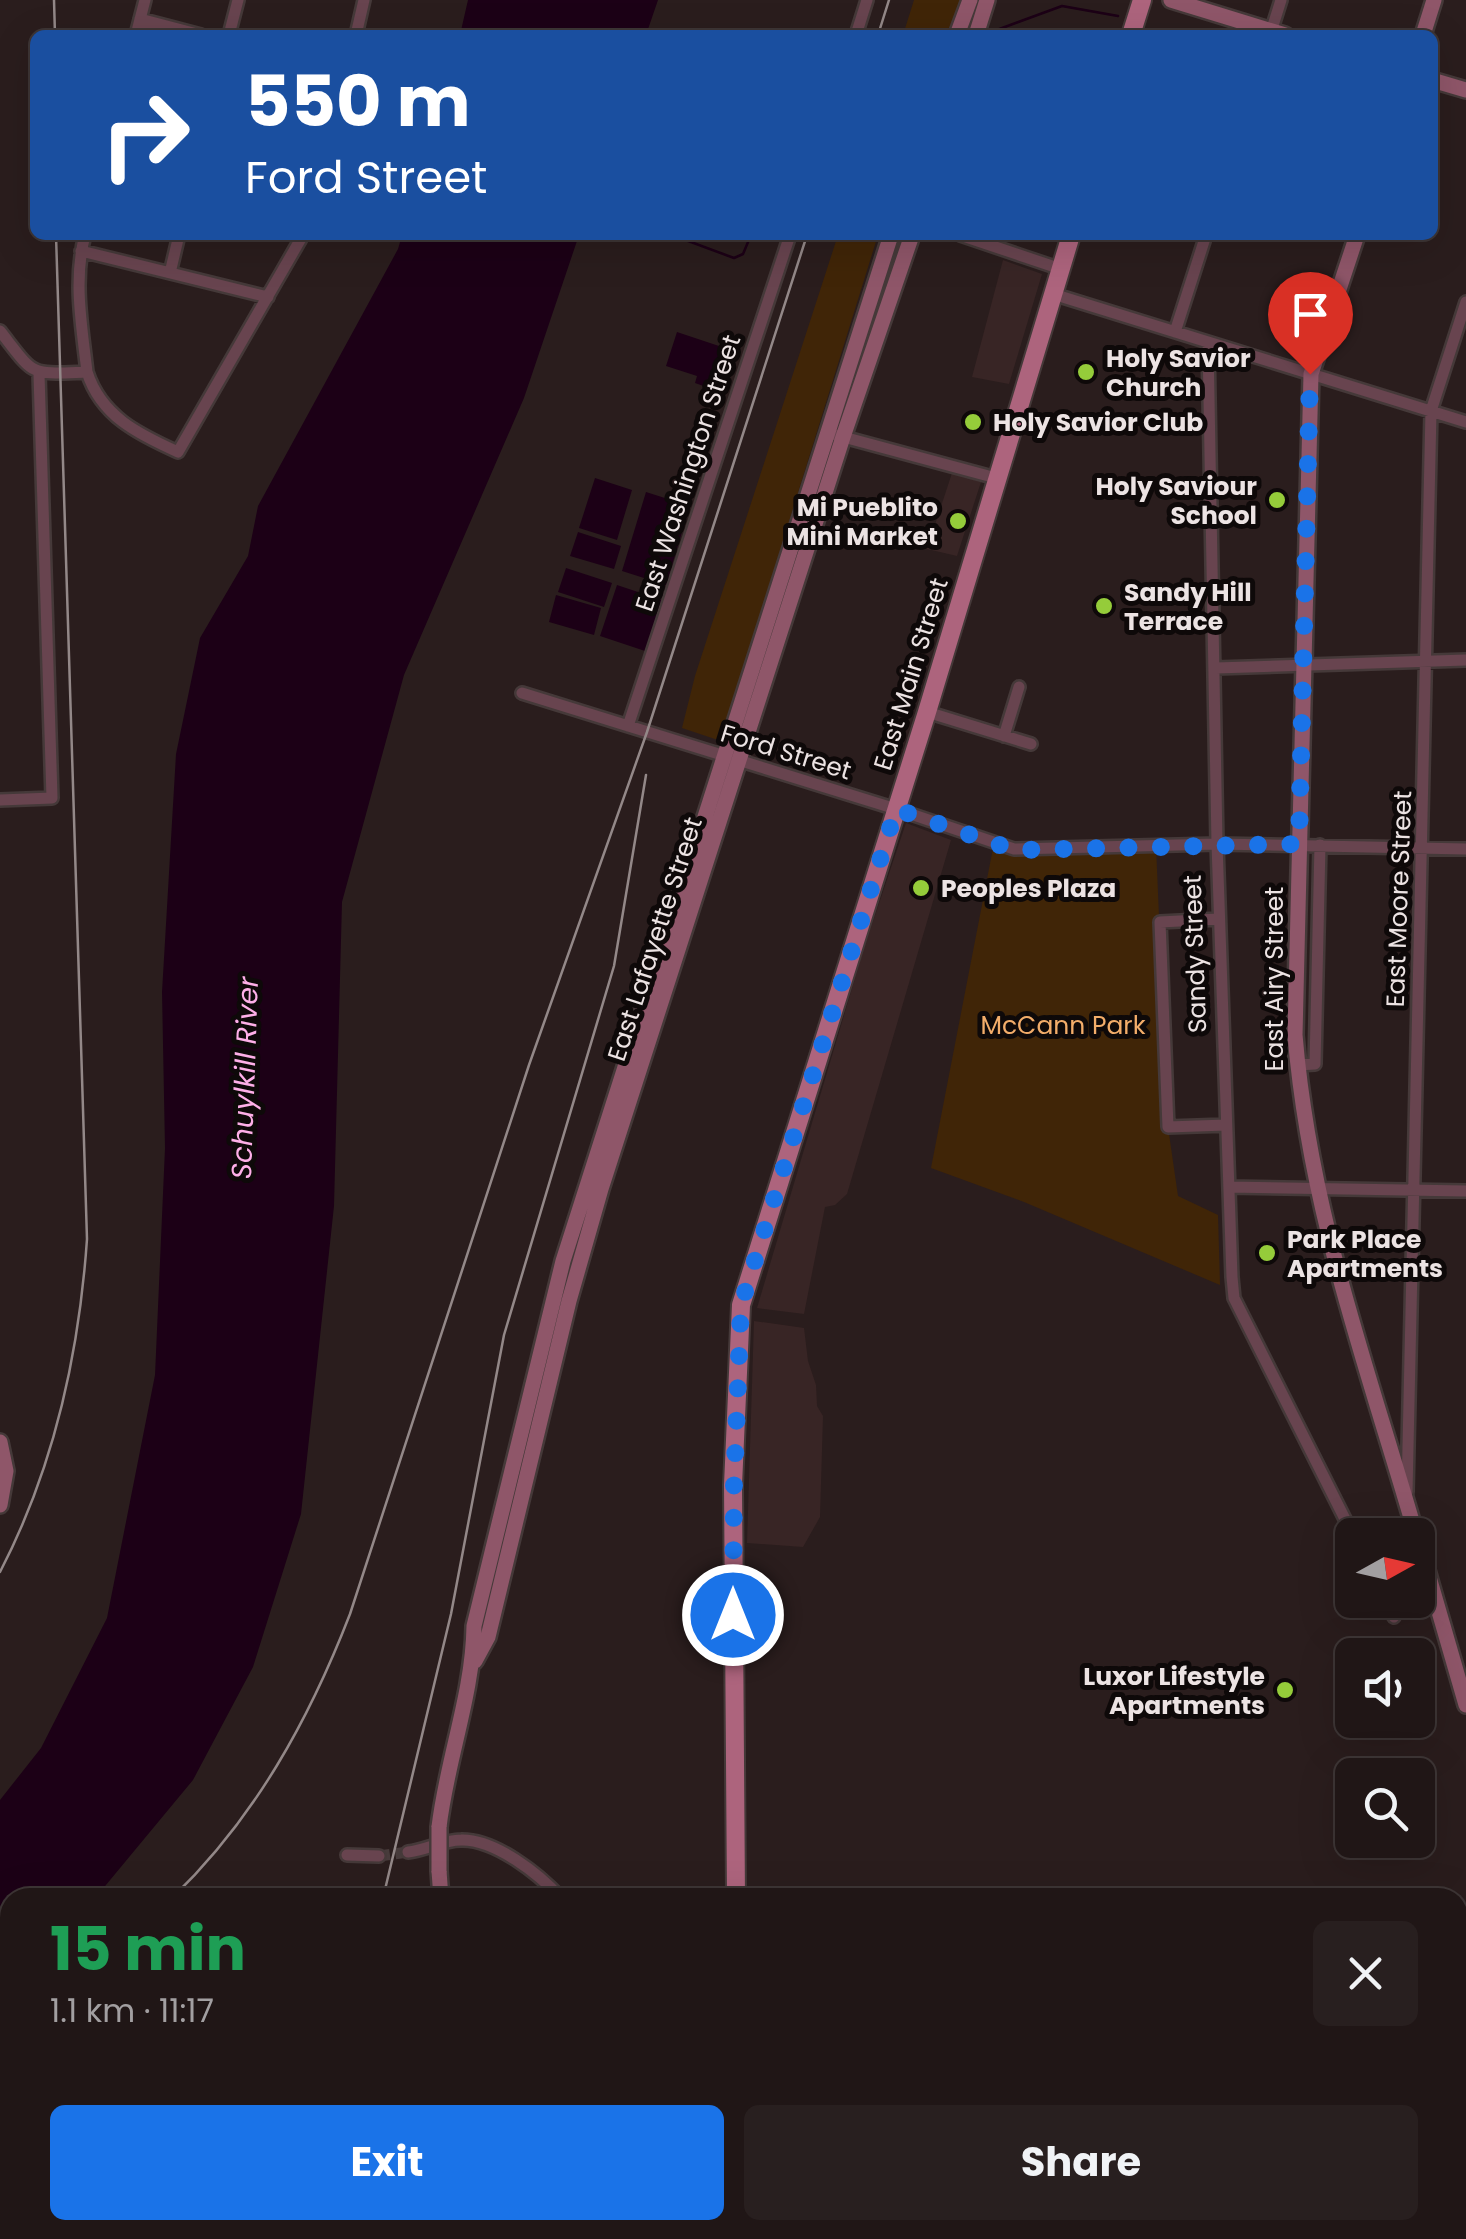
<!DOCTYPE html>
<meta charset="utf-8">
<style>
:root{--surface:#201616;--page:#281f1f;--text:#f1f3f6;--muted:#a29fa1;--line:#3d3535;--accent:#1a73e8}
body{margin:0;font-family:Poppins,sans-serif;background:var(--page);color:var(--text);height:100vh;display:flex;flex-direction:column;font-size:38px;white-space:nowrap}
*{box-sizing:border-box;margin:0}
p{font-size:32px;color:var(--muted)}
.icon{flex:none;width:55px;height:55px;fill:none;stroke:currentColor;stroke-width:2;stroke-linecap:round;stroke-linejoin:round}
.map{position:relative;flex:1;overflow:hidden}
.sheet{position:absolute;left:0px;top:1888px;width:1468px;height:352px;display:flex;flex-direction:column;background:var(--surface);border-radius:30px 30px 0 0;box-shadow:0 10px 40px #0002,0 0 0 2px var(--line)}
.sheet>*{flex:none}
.hud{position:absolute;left:30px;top:30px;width:1408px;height:210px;border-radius:15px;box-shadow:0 10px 40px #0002,0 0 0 2px var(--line);background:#1a4fa0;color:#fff;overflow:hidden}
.needle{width:65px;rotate:82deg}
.buttons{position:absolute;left:1335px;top:1518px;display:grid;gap:20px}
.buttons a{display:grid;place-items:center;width:100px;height:100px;border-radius:15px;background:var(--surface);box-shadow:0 10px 40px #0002,0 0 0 2px var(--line);font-size:50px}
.pin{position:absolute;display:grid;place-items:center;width:85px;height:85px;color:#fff;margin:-102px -42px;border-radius:50% 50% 50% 0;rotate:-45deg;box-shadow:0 0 10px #0007}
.pin .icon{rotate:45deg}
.me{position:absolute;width:110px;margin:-55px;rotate:0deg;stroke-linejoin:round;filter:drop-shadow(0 0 8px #0008)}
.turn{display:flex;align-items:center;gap:35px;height:210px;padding:0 50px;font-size:45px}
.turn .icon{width:130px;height:130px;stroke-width:2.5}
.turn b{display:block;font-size:70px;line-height:85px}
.round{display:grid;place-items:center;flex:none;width:105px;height:105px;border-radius:15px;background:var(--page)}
.summary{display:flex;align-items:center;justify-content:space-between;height:170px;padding:0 50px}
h1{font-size:60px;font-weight:700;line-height:75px;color:#1e9e55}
.cta{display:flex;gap:20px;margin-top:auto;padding:20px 50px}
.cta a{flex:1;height:115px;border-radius:15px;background:var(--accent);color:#fff;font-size:40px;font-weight:700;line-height:115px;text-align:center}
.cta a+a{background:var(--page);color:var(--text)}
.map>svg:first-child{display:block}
.built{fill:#382525}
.green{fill:#402507}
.water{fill:#1c0016}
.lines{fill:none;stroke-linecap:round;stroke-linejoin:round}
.stream{stroke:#1c0016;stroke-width:2.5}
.street-tunnel{stroke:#473b3b;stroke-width:11;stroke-dasharray:11 5.5;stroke-linecap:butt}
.street-casing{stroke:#453939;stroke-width:16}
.secondary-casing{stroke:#453939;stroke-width:20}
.primary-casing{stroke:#453939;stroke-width:22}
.highway-casing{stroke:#453939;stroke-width:25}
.street{stroke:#68444f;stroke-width:11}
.secondary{stroke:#8f5669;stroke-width:15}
.primary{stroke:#ad647d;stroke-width:18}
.highway{stroke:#c9708f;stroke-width:20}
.rail{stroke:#938888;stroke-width:2.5}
.secondary-bridge-casing{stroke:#453939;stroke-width:20;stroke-linecap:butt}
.secondary-bridge{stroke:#8f5669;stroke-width:15}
.route{stroke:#1a73e8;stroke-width:18;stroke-dasharray:0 32.4}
.poi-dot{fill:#95cc3a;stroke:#0e0909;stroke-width:4}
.labels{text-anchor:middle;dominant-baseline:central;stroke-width:10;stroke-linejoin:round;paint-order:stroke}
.poi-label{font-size:25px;font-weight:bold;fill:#ece3e3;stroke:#0e0909;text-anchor:start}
.street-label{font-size:25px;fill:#ece3e3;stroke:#0e0909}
.park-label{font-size:25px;fill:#f3ad6a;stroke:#0e0909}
.water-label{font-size:28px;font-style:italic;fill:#feafe8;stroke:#0e0909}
</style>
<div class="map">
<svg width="1466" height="2239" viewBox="0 0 1466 2239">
<rect width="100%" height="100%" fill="#2a1d1d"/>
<!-- built -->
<path class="built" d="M 1003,260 L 1042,274 L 1009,384 L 972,377 Z
M 952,473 L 981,482 L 957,556 L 927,549 Z
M 906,823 L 951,840 L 847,1194 L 835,1205 L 825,1207 L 804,1314 L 757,1308 L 864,948 Z
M 754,1321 L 804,1328 L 808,1361 L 816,1385 L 817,1406 L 823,1416 L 820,1517 L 803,1547 L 747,1543 Z
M 330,2230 L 498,2230 L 498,2239 L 328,2239 Z"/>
<!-- green -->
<path class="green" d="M 914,0 L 962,0 L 946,35 L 903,35 Z
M 838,235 L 878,235 L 721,741 L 682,728 L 695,676 Z
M 994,843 L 1156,846 L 1168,1127 L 1178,1196 L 1218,1215 L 1220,1285 L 1024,1202 L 931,1168 Z"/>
<!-- water -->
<path class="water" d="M 468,0 L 658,0 L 646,35 L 460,35 Z
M 402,235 L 579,235 L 524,398 L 404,675 L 342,902 L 334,1206 L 301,1514 L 253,1667 L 193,1780 L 96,1897 L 10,1898 L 10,1980 L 0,1989 L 0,1800 L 41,1748 L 107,1618 L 155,1375 L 165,1148 L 162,992 L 176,754 L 200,638 L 248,556 L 258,506 L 398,249 Z
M 677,332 L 725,348 L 712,389 L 695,383 L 697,376 L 666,366 Z
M 595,478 L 632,490 L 617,540 L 579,528 Z
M 646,492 L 690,506 L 666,585 L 622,571 Z
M 578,532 L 621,546 L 614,569 L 570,556 Z
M 566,568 L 612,583 L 604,607 L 558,592 Z
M 617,585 L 662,600 L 645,651 L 600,636 Z
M 556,595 L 601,608 L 594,635 L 549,622 Z"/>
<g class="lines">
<!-- stream -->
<path class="stream" d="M 994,31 L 1062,6 L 1118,16
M 672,235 L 734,258 L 743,254 L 751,235"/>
<!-- street-tunnel -->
<path class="street-tunnel" d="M 379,1856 L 408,1852"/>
<defs>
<path id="street" d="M 140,19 L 201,35
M 138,29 L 161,35
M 136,35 L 145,0
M 229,35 L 238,0
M 356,35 L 364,0
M 856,35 L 867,0
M 1270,35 L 1281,0
M 85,235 C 73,280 82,327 87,372 C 101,416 138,434 178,452 L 303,235
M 960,235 L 1061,269
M 81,251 L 268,297
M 170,273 L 179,235
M 1053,294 L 1466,422
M 0,331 C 36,377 28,374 87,372
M 1175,332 L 1206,235
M 1208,342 L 1217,844 L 1232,1277 L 1234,1298 L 1353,1535
M 836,435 L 996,478
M 1216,668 L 1466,660
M 522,693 L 896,809 L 1014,849 L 1217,844 L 1466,849
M 927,712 L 1031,744
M 628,726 L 790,235
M 1004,736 L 1019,687
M 0,800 L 52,798 L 39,374
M 1219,919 L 1160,922 L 1168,1127 L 1226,1125
M 1297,1065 L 1315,1064 L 1320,845
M 1229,1187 L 1466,1191
M 1407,1492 L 1431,411 L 1466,302
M 1386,1600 L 1394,1617
M 408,1852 C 426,1850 443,1840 461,1840 C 495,1839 539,1874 561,1898
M 347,1855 L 379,1856
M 1096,2230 L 1098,2239
M 1159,2230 L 1166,2239
M 1234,2230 L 1240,2239
M 1298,2230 L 1303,2239
M 1352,2230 L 1357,2239
M 1429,2230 L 1433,2239
M 1312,2239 L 1329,2230"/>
<path id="secondary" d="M 1171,0 L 1285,35
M 957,35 L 970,0
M 976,35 L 987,0
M 1423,35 L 1434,0
M 1432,80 L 1466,90
M 1357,235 L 1311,374 L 1295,1035 C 1310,1214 1367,1365 1416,1535
M 0,1442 L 6,1471 L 0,1505
M 1418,1539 L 1466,1705
M 475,1661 L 488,1637 L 569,1301 L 601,1189 L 843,437 L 912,235
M 439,1827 C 447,1759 473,1694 474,1626 L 563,1261 L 891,235
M 439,1871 L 441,1898
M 524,2239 L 525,2230"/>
<path id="primary" d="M 1131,35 L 1142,0
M 736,1898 L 733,1485 L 741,1305 L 927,712 L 1071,235
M 726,2239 L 727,2230"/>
<path id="highway" d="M 0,2218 L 14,2239"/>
</defs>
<!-- street casing -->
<use href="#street" class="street-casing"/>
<!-- secondary casing -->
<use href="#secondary" class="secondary-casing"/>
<!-- primary casing -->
<use href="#primary" class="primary-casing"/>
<!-- highway casing -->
<use href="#highway" class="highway-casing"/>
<!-- street -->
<use href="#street" class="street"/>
<!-- secondary -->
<use href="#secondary" class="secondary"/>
<!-- primary -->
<use href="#primary" class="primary"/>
<!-- highway -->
<use href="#highway" class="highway"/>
<!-- rail -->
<path class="rail" d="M 54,0 L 55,35
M 878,35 L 889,0
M 0,1572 C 54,1468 79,1355 87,1239 L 56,235
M 172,1898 C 255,1818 309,1720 350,1614 L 529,1065 L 647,732 L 807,235
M 383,1898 L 451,1614 L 504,1335 L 614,966 L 646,775
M 0,2027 L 10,2020
M 278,2239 L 282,2230"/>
<defs>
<path id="secondary-bridge" d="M 439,1871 L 439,1827"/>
</defs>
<!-- secondary-bridge casing -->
<use href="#secondary-bridge" class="secondary-bridge-casing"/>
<!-- secondary-bridge -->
<use href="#secondary-bridge" class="secondary-bridge"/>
</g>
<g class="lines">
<!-- route -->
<path class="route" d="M 733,1615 L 734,1485 L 741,1305 L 896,809 L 1014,850 L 1299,844 L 1310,374"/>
</g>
<!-- markers -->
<g class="poi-dot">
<circle cx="1086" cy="372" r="10"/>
<circle cx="973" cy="422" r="10"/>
<circle cx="1277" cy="500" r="10"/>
<circle cx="958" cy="521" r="10"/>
<circle cx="1104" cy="606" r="10"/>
<circle cx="921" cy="888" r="10"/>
<circle cx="1267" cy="1253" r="10"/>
<circle cx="1285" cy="1690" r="10"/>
</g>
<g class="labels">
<!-- poi labels -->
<g class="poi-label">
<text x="1106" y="358">Holy Savior<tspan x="1106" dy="29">Church</tspan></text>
<text x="993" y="422">Holy Savior Club</text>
<text x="1257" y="486" text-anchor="end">Holy Saviour<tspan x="1257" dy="29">School</tspan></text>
<text x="938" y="507" text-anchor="end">Mi Pueblito<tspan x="938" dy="29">Mini Market</tspan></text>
<text x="1124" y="592">Sandy Hill<tspan x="1124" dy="29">Terrace</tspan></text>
<text x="941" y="888">Peoples Plaza</text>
<text x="1287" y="1239">Park Place<tspan x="1287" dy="29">Apartments</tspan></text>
<text x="1265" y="1676" text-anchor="end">Luxor Lifestyle<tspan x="1265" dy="29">Apartments</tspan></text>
</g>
<!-- street labels -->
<g class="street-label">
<text transform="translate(688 473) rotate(-72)">East Washington Street</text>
<text transform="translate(911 674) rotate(-73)">East Main Street</text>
<text transform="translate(786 752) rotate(17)">Ford Street</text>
<text transform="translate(1399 899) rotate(-88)">East Moore Street</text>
<text transform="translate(655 939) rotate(-72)">East Lafayette Street</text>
<text transform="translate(1195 954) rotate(-92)">Sandy Street</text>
<text transform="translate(1274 979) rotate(-90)">East Airy Street</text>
</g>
<!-- park labels -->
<g class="park-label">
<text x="1063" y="1025">McCann Park</text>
</g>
<!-- water labels -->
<g class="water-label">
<text transform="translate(245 1078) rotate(-88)">Schuylkill River</text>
</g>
</g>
</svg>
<div class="buttons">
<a><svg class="needle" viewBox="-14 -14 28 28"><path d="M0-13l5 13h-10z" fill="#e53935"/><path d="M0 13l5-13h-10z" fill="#a29fa1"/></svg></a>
<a><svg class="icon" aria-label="sound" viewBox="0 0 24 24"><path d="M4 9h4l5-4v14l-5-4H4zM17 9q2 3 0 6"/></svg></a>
<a><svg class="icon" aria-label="search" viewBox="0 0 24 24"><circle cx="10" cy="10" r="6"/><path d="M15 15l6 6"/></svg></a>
</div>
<div class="pin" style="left:1310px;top:374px;background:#d93025"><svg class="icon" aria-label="arrive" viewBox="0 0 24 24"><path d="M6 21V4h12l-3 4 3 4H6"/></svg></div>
<svg class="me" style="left:733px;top:1615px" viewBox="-20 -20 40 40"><circle r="17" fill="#1a73e8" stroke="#fff" stroke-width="3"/><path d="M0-11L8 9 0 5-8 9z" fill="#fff"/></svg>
<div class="hud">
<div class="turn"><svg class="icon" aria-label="right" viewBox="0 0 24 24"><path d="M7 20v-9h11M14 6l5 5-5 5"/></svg><div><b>550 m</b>Ford Street</div></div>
</div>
<section class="sheet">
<div class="summary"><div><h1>15 min</h1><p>1.1 km · 11:17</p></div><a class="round"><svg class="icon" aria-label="close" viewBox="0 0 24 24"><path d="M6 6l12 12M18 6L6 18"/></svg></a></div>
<div class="cta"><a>Exit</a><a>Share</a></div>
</section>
</div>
